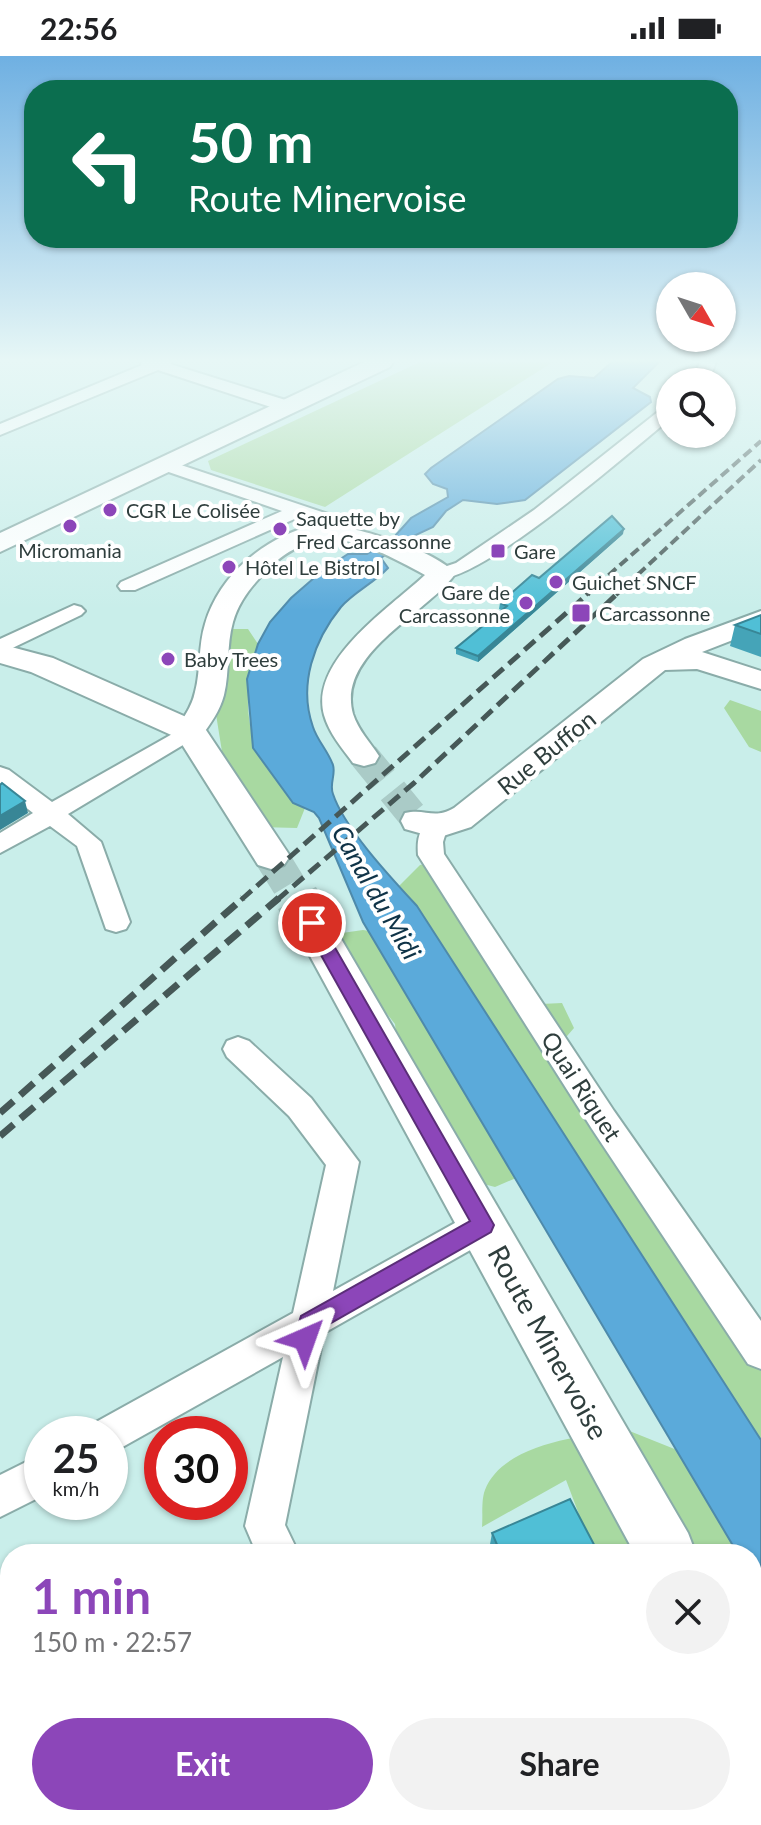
<!DOCTYPE html>
<meta charset="utf-8">
<style>
:root{--surface:#fff;--page:#f2f2f2;--text:#202124;--muted:#757577;--accent:#8c46b9}
body{margin:0;font-family:Lato,sans-serif;background:var(--page);color:var(--text);height:100vh;display:flex;flex-direction:column;font-size:30px;white-space:nowrap}
*{box-sizing:border-box;margin:0}
p{font-size:26px;color:var(--muted)}
.icon{flex:none;width:44px;height:44px;fill:none;stroke:currentColor;stroke-width:2;stroke-linecap:round;stroke-linejoin:round}
.map{position:relative;flex:1;overflow:hidden}
.panel{position:absolute;left:0px;top:1488px;width:762px;height:282px;display:flex;flex-direction:column;background:var(--surface);border-radius:32px 32px 0 0;box-shadow:0 2px 6px #0004}
.panel>*{flex:none}
.guide{position:absolute;left:24px;top:24px;width:714px;height:168px;border-radius:32px;box-shadow:0 2px 6px #0004;background:#0b6e4f;color:#fff;overflow:hidden}
.needle{width:52px;rotate:129deg}
.tools{position:absolute;left:656px;top:216px;display:grid;gap:16px}
.tools a{display:grid;place-items:center;width:80px;height:80px;border-radius:50%;background:var(--surface);box-shadow:0 2px 6px #0004;font-size:40px}
.speed{position:absolute;left:24px;top:1360px;display:flex;gap:16px;font-size:40px;font-weight:700;text-align:center}
.speed>*{display:grid;place-content:center;width:104px;height:104px;border-radius:50%;background:var(--surface);box-shadow:0 2px 6px #0004;line-height:1}
.speed small{font-size:20px;font-weight:400}
.speed .limit{border:12px solid #d22;background:#fff;color:#111}
.pin{position:absolute;display:grid;place-items:center;width:68px;height:68px;color:#fff;margin:-34px;border:4px solid #fff;border-radius:50%;box-shadow:0 2px 8px #0007}
.me{position:absolute;width:88px;margin:-44px;rotate:43deg;stroke-linejoin:round;filter:drop-shadow(0 0 6px #0008)}
.turn{display:flex;align-items:center;gap:28px;height:168px;padding:0 32px;font-size:36px}
.turn .icon{width:104px;height:104px;stroke-width:2.5}
.turn b{display:block;font-size:56px;line-height:68px}
.round{display:grid;place-items:center;flex:none;width:84px;height:84px;border-radius:42px;background:var(--page)}
.headline{display:flex;align-items:center;justify-content:space-between;height:136px;padding:0 32px}
h1{font-size:48px;font-weight:700;line-height:60px;color:var(--accent)}
.cta{display:flex;gap:16px;margin-top:auto;padding:16px 32px}
.cta a{flex:1;height:92px;border-radius:48px;background:var(--accent);color:#fff;font-size:32px;font-weight:700;line-height:92px;text-align:center}
.cta a+a{background:var(--page);color:var(--text)}
.status{display:flex;justify-content:space-between;align-items:center;height:56px;padding:0 40px;background:var(--surface);direction:ltr}
.status svg{height:22px;fill:currentColor}
.map>svg:first-child{display:block}
.green{fill:#a8d9a1}
.water{fill:#5baada;stroke:#4e8aab;stroke-width:2}
.lines{fill:none;stroke-linecap:round;stroke-linejoin:round}
.tertiary-tunnel{stroke:#aacbc7;stroke-width:30;stroke-dasharray:30 15;stroke-linecap:butt}
.secondary-tunnel-far1{stroke:#aacbc7;stroke-width:34;stroke-dasharray:34 17;stroke-linecap:butt}
.secondary-tunnel{stroke:#aacbc7;stroke-width:44;stroke-dasharray:44 22;stroke-linecap:butt}
.minor-casing{stroke:#8aaca9;stroke-width:4}
.tertiary-casing{stroke:#8aaca9;stroke-width:4}
.secondary-casing{stroke:#8aaca9;stroke-width:4}
.minor{fill:#fff;fill-rule:evenodd}
.tertiary{fill:#fff;fill-rule:evenodd}
.secondary{fill:#fff;fill-rule:evenodd}
.rail-far2{stroke:#465857;stroke-width:4;stroke-dasharray:10 5;stroke-linecap:butt}
.rail-far1{stroke:#465857;stroke-width:5;stroke-dasharray:14 7;stroke-linecap:butt}
.rail{stroke:#465857;stroke-width:7;stroke-dasharray:18 9;stroke-linecap:butt}
.wall{fill:#45a4b8}
.shaded-wall{fill:#388696}
.building{fill:#50bfd6;stroke:#388696;stroke-width:2}
.route{fill:#8c46b9;stroke:#5b2e78;stroke-width:2}
.poi-dot{fill:#8c46b9;stroke:#fff;stroke-width:3}
.labels{text-anchor:middle;dominant-baseline:central;stroke-width:8;stroke-linejoin:round;paint-order:stroke}
.far-poi-label{font-size:20px;fill:#2f3e3d;stroke:#fff;text-anchor:start}
.street-label{font-size:24px;fill:#2f3e3d;stroke:#fff}
.water-label{font-size:26px;font-style:italic;fill:#0f3347;stroke:#fff}
.near-street-label{font-size:28px;fill:#2f3e3d;stroke:#fff}
</style>
<div class="status"><b>22:56</b><svg viewBox="0 0 49 12"><path d="M0 12V9h3v3zM5 12V6h3v6zM10 12V3h3v9zM15 12V0h3v12zM26 1h20v11H26zM47 4h2v5h-2z"/></svg></div>
<div class="map">
<svg width="761" height="1769" viewBox="0 0 761 1769">
<rect width="100%" height="100%" fill="#c9eeea"/>
<!-- green -->
<path class="green" d="M 420,306 L 553,306 L 325,451 L 211,414 L 208,405 Z
M 233,573 L 248,573 L 258,588 C 236,659 250,697 299,750 L 305,752 L 297,772 L 259,771 L 223,702 L 215,652 L 228,580 Z
M 730,644 L 761,655 L 761,696 L 749,691 L 724,652 Z
M 429,807 L 520,949 L 562,947 L 574,972 L 561,987 L 761,1301 L 761,1384 L 417,850 L 399,830 L 420,809 Z
M 363,874 L 369,875 L 516,1122 L 495,1131 L 472,1125 L 398,998 L 395,968 L 380,949 L 356,930 L 328,884 L 342,877 Z
M 627,1374 L 677,1394 L 738,1498 L 594,1498 L 566,1424 L 482,1471 C 483,1460 481,1444 485,1434 C 503,1387 585,1379 627,1374 Z
M 752,1522 L 761,1537 L 761,1769 L 727,1769 L 723,1760 L 752,1760 Z"/>
<!-- water -->
<path class="water" d="M 612,306 L 659,306 L 633,332 L 650,341 L 651,346 L 525,444 L 497,448 L 463,444 L 446,455 L 433,471 L 407,483 L 381,502 L 388,512 C 374,527 354,536 341,551 C 314,584 298,629 313,671 C 317,684 328,695 333,709 C 336,719 329,728 333,738 C 344,772 393,824 417,850 L 761,1384 L 761,1537 L 752,1522 L 752,1498 L 738,1498 L 363,866 L 319,762 L 314,756 L 293,747 L 253,692 L 247,623 L 258,588 L 270,566 L 291,542 L 322,515 L 348,498 L 367,498 L 395,480 L 411,462 L 448,441 L 447,433 L 433,428 L 425,418 L 431,412 L 558,323 L 569,320 L 594,322 Z"/>
<g class="lines">
<!-- tertiary-tunnel -->
<path class="tertiary-tunnel" d="M 364,700 L 417,765"/>
<!-- secondary-tunnel-far1 -->
<path class="secondary-tunnel-far1" d="M 271,800 L 298,844"/>
<!-- secondary-tunnel -->
<path class="secondary-tunnel" d="M 297,842 L 312,867"/>
<defs>
<path id="minor" d="M 140,306 L 172,306 L 170,308 L 295,347 L 297,351 L 289,356 L 283,355 L 158,314 L 0,379 L 0,368 L 142,309 Z
M 700,306 L 716,306 L 708,326 L 692,326 Z
M 670,350 L 670,363 C 633,393 475,532 435,522 L 432,518 L 435,514 L 456,507 L 534,454 L 664,351 Z
M 166,404 L 331,459 L 337,462 L 343,474 L 340,478 L 326,478 L 322,469 L 299,461 L 135,534 L 121,534 L 118,530 L 121,526 L 282,455 L 160,413 L 157,409 L 160,405 Z
M 74,549 L 81,551 L 85,555 L 81,559 L 0,598 L 0,583 Z
M 190,668 L 198,670 L 202,675 L 198,680 L 68,758 L 101,786 L 130,866 L 126,873 L 116,876 L 106,873 L 77,790 L 50,770 L 0,797 L 0,777 L 33,757 L 0,731 L 0,711 L 9,714 L 52,746 Z
M 434,765 L 443,767 L 447,773 L 443,786 L 444,798 L 614,1055 L 761,1265 L 761,1313 L 748,1308 L 592,1073 L 418,799 C 417,787 418,778 425,767 Z
M 238,981 L 249,985 L 311,1042 L 359,1106 L 333,1235 L 471,1158 L 483,1154 L 495,1158 L 500,1169 L 495,1180 L 324,1277 L 285,1469 L 299,1498 L 257,1498 L 245,1470 L 283,1301 L 110,1398 L 110,1378 L 91,1378 L 96,1366 L 293,1257 L 326,1109 L 289,1060 L 227,1001 L 223,993 L 227,985 Z
M 42,1398 L 42,1440 L 0,1461 L 0,1419 Z
M 398,1760 L 447,1760 L 450,1769 L 401,1769 Z"/>
<path id="tertiary" d="M 317,468 C 346,467 438,494 455,518 C 427,558 336,597 353,658 C 358,674 370,686 379,700 L 375,707 L 364,710 L 353,707 C 342,692 329,677 324,659 C 309,604 391,551 425,519 C 370,490 323,461 270,511 C 254,527 239,544 233,566 C 226,590 230,615 224,639 C 220,655 210,668 201,681 L 190,684 L 179,681 L 175,675 C 183,662 192,651 195,636 C 201,614 198,590 205,568 C 220,517 267,480 317,468 Z
M 761,555 L 761,573 L 702,596 L 761,615 L 761,633 L 697,613 L 665,614 L 471,771 L 437,782 L 405,773 L 401,765 L 405,757 C 426,752 433,764 454,752 L 643,603 L 685,583 Z"/>
<path id="secondary" d="M 364,306 L 393,306 L 390,311 L 0,496 L 0,477 Z
M 0,588 L 53,602 L 202,668 L 290,800 L 284,809 L 271,813 L 258,809 L 178,682 L 31,616 L 0,607 Z
M 312,853 L 326,857 L 688,1477 L 696,1498 L 635,1498 L 292,867 L 298,857 Z
M 752,1617 L 761,1621 L 761,1698 L 752,1694 Z"/>
</defs>
<!-- minor casing -->
<use href="#minor" class="minor-casing"/>
<!-- tertiary casing -->
<use href="#tertiary" class="tertiary-casing"/>
<!-- secondary casing -->
<use href="#secondary" class="secondary-casing"/>
<!-- minor -->
<use href="#minor" class="minor"/>
<!-- tertiary -->
<use href="#tertiary" class="tertiary"/>
<!-- secondary -->
<use href="#secondary" class="secondary"/>
<!-- rail-far2 -->
<path class="rail-far2" d="M 586,539 L 761,385
M 616,539 L 761,404"/>
<!-- rail-far1 -->
<path class="rail-far1" d="M 241,844 L 589,537
M 277,844 L 414,727 L 618,537"/>
<!-- rail -->
<path class="rail" d="M 0,1057 L 243,842
M 0,1080 L 279,842"/>
</g>
<!-- wall -->
<path class="wall" d="M 623,478 L 478,606 L 456,598 L 456,592 L 502,554 L 499,553 L 500,547 L 539,522 Z
M 761,559 L 761,601 L 730,590 L 735,569 Z
M 492,1477 L 599,1498 L 491,1498 L 489,1494 Z
M 592,1760 L 738,1760 L 742,1769 L 606,1769 Z"/>
<!-- shaded-wall -->
<path class="shaded-wall" d="M 624,473 L 623,478 L 478,606 L 478,600 Z
M 25,745 L 28,757 L 0,774 L 0,760 Z"/>
<!-- building -->
<path class="building" d="M 612,460 L 624,473 L 478,600 L 456,592 L 507,550 L 500,547 L 532,519 L 539,522 Z
M 761,559 L 761,578 L 735,569 Z
M 2,727 L 25,745 L 0,760 L 0,729 Z
M 570,1443 L 599,1498 L 501,1498 L 492,1477 Z
M 616,1760 L 738,1760 L 742,1769 L 633,1769 Z"/>
<!-- sky -->
<linearGradient id="sky" x2="0" y2="1"><stop stop-color="#6fb0e2"/><stop offset="0.55" stop-color="#e7f7f6"/><stop offset="1" stop-color="#e7f7f6" stop-opacity="0"/></linearGradient>
<rect width="761" height="554" fill="url(#sky)"/>
<!-- route -->
<path class="route" d="M 312,860 L 318,862 L 494,1169 L 491,1176 L 319,1274 L 314,1290 L 305,1294 L 297,1290 L 294,1283 L 301,1260 L 470,1165 L 303,867 Z"/>
<!-- markers -->
<g class="poi-dot">
<circle cx="110" cy="454" r="8"/>
<circle cx="70" cy="470" r="8"/>
<circle cx="280" cy="473" r="8"/>
<rect x="490" y="487" width="16" height="16" rx="4"/>
<circle cx="229" cy="511" r="8"/>
<circle cx="556" cy="526" r="8"/>
<circle cx="526" cy="547" r="8"/>
<rect x="571" y="547" width="20" height="20" rx="4"/>
<circle cx="168" cy="603" r="8"/>
</g>
<g class="labels">
<!-- far-poi labels -->
<g class="far-poi-label">
<text x="126" y="454">CGR Le Colisée</text>
<text x="296" y="462">Saquette by<tspan x="296" dy="23">Fred Carcassonne</tspan></text>
<text x="70" y="494" text-anchor="middle">Micromania</text>
<text x="514" y="495">Gare</text>
<text x="245" y="511">Hôtel Le Bistrol</text>
<text x="572" y="526">Guichet SNCF</text>
<text x="510" y="536" text-anchor="end">Gare de<tspan x="510" dy="23">Carcassonne</tspan></text>
<text x="599" y="557">Carcassonne</text>
<text x="184" y="603">Baby Trees</text>
</g>
<!-- street labels -->
<g class="street-label">
<text transform="translate(546 696) rotate(-39)">Rue Buffon</text>
<text transform="translate(582 1030) rotate(57)">Quai Riquet</text>
</g>
<!-- water labels -->
<g class="water-label">
<text transform="translate(377 836) rotate(60)">Canal du Midi</text>
</g>
<!-- near-street labels -->
<g class="near-street-label">
<text transform="translate(549 1286) rotate(61)">Route Minervoise</text>
</g>
</g>
</svg>
<div class="tools">
<a><svg class="needle" viewBox="-14 -14 28 28"><path d="M0-13l5 13h-10z" fill="#e53935"/><path d="M0 13l5-13h-10z" fill="#757577"/></svg></a>
<a><svg class="icon" aria-label="search" viewBox="0 0 24 24"><circle cx="10" cy="10" r="6"/><path d="M15 15l6 6"/></svg></a>
</div>
<div class="speed"><div>25<small>km/h</small></div><div class="limit">30</div></div>
<div class="pin" style="left:312px;top:867px;background:#d93025"><svg class="icon" aria-label="arrive" viewBox="0 0 24 24"><path d="M6 21V4h12l-3 4 3 4H6"/></svg></div>
<svg class="me" style="left:305px;top:1283px" viewBox="-20 -20 40 40"><path d="M0-17L14 15 0 8-14 15z" fill="#8c46b9" stroke="#fff" stroke-width="4"/></svg>
<div class="guide">
<div class="turn"><svg class="icon" aria-label="left" viewBox="0 0 24 24"><path d="M17 20v-9H6M10 6l-5 5 5 5"/></svg><div><b>50 m</b>Route Minervoise</div></div>
</div>
<section class="panel">
<div class="headline"><div><h1>1 min</h1><p>150 m · 22:57</p></div><a class="round"><svg class="icon" aria-label="close" viewBox="0 0 24 24"><path d="M6 6l12 12M18 6L6 18"/></svg></a></div>
<div class="cta"><a>Exit</a><a>Share</a></div>
</section>
</div>
